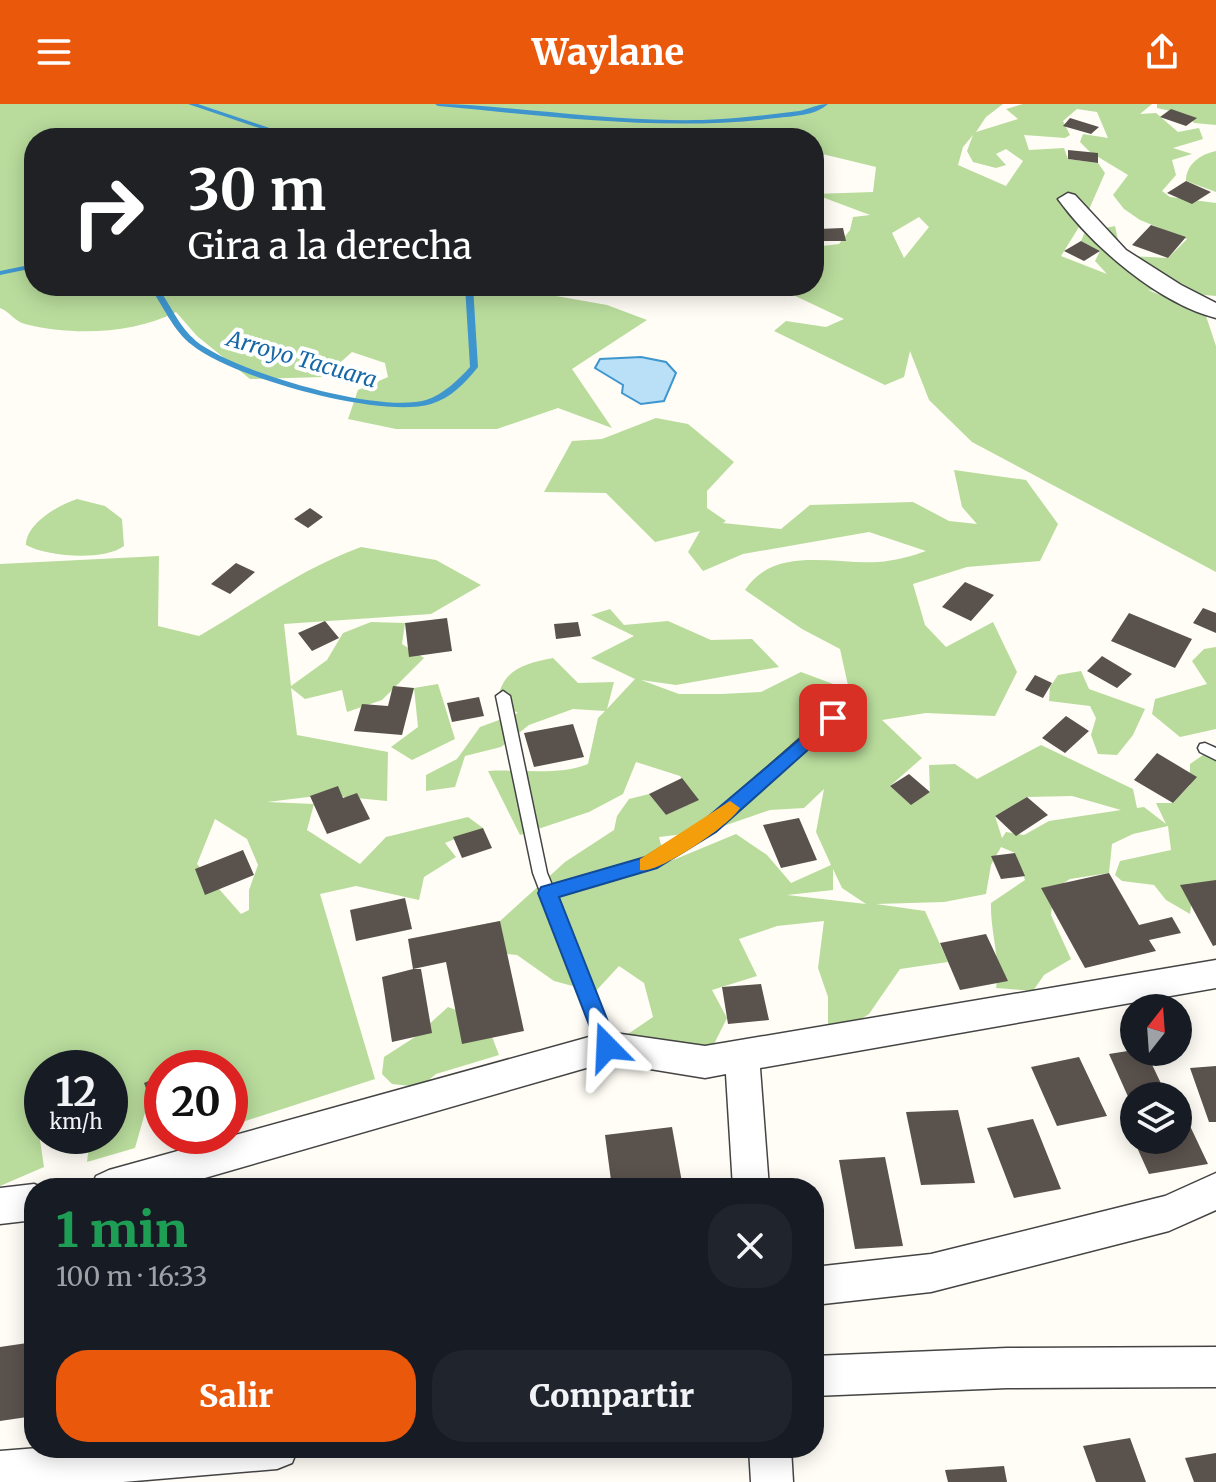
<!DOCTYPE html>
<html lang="es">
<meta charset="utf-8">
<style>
:root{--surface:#171b24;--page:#20242c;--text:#f1f3f6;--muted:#9ea1a6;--accent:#ea580c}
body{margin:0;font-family:Merriweather,serif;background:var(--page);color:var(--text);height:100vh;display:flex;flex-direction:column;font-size:30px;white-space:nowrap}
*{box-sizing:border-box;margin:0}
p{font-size:26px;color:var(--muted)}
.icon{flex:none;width:44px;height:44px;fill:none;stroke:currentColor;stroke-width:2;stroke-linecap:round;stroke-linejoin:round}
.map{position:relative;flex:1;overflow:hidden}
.drawer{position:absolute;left:24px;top:1074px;width:800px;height:280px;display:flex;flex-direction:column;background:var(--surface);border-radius:32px;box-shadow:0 4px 20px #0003}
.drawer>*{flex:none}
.hud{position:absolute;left:24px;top:24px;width:800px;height:168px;border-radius:32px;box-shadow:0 4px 20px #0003;background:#202124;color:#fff;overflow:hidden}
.needle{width:52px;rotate:17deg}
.controls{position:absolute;left:1120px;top:890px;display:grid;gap:16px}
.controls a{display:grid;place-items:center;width:72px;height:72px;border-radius:50%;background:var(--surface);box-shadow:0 4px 20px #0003;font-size:40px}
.speed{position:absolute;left:24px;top:946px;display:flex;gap:16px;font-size:40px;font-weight:700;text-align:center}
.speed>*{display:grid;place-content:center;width:104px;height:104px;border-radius:50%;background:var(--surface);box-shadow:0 4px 20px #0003;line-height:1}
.speed small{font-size:20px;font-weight:400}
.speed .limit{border:12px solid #d22;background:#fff;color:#111}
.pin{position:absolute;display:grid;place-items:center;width:68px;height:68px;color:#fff;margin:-34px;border-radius:16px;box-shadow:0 4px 12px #0006}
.me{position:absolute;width:88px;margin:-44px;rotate:339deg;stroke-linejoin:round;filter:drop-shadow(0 0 6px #0008)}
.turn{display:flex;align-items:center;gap:28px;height:168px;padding:0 32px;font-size:36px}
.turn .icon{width:104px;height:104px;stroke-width:2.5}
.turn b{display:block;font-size:56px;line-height:68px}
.round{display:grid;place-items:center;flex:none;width:84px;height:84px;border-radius:32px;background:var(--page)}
.overview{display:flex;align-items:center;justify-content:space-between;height:136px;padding:0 32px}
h1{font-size:48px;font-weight:800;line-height:60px;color:#1e9e55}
.action{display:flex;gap:16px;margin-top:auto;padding:16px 32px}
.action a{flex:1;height:92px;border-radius:32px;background:var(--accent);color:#fff;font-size:32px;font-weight:800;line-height:92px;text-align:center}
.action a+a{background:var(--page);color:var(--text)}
header{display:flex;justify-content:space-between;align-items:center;height:104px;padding:0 32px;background:var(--accent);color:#fff;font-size:36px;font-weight:800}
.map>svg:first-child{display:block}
.forest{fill:#b9dc9c;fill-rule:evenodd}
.water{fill:#b9e0f7;stroke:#3f96cf;stroke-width:2}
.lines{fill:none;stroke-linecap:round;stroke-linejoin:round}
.stream{fill:#3f96cf;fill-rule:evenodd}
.building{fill:#5a524d}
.lane-casing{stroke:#444;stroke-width:3}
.street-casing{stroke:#444;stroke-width:3}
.lane{fill:#fff;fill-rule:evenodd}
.street{fill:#fff;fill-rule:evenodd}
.route{fill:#1a73e8;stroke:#114b97;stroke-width:2}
.slow{fill:#f59e0b}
.labels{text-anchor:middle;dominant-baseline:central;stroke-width:8;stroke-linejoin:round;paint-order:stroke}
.far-water-label{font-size:22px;font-style:italic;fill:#1768a6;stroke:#fff}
</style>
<header><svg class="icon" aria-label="menu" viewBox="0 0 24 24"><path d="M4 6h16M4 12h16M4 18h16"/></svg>Waylane<svg class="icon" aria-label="share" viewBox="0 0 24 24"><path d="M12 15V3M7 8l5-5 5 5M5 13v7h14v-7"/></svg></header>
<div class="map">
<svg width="1216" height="1378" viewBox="0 0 1216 1378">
<rect width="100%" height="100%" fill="#fffdf5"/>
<!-- forest -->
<path class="forest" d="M 0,0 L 1003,0 L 986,13 L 976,28 L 1018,15 L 1006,5 L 1023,0 L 1152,0 L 1140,10 L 1156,9 L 1178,28 L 1199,24 L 1203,35 L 1173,44 L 1192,50 L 1172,56 L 1176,71 L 1162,87 L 1170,93 L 1216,99 L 1216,192 L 1148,186 L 1205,209 L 1216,242 L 1216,468 L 972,338 L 929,296 L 910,247 L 904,273 L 885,281 L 774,227 L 786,217 L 826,223 L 844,215 L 789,189 L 788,182 L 814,182 L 814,143 L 839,140 L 850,126 L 853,113 L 870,111 L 814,90 L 873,88 L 876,63 L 814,48 L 814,34 C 793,34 777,30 757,34 L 34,34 L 34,182 L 540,182 L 539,189 L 607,201 L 647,216 L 572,265 L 612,324 L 558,304 L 497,325 L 396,325 L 348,315 L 358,286 L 388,273 L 385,259 L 352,248 L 324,273 L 250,275 L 197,232 L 176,208 C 132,230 73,232 25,220 C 15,218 9,207 0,204 ZM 1077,5 L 1097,8 L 1108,34 L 1083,30 L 1080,38 L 1090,48 L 1128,71 L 1113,91 L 1124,105 L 1140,116 L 1187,135 L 1168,154 L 1130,152 L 1118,136 L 1115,122 L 1085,128 L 1081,137 L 1100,147 L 1095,157 L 1107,170 L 1061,152 L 1087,110 L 1105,69 L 1098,59 L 1068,55 L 1064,44 L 1029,46 L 1024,31 L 1065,34 L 1070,31 L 1063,17 ZM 973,31 L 967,47 L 973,58 L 996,64 L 1006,61 L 996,50 L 1006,45 L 1023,57 L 1006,82 L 958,61 L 963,43 ZM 919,113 L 929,123 L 904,154 L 892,129 Z
M 1157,0 L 1216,0 L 1216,21 L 1194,19 L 1188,11 L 1157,4 Z
M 1216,47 L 1216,88 L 1186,77 C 1186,60 1201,50 1216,47 Z
M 656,314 L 688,320 L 734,358 L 707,387 L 707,404 L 726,417 L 723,419 L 781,425 L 810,401 L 913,398 L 949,417 L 977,420 L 962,403 L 954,366 L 1026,376 L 1058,420 L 1040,457 L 967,463 L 913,480 L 925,521 L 946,543 L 993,518 L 1017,568 L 995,612 L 926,609 L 882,616 L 922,654 L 890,682 L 911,700 L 930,688 L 929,661 L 955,660 L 977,675 L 1041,641 L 1133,685 L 1137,704 L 1144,703 L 1166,720 L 1156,699 L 1173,699 L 1190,681 L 1190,660 L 1216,642 L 1216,779 L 1193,787 L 1190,810 L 1166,796 L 1154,781 L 1122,777 L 1115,771 L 1120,757 L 1171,746 L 1168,722 L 1133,730 L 1112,740 L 1109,769 L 1070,775 L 1054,785 L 1051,811 L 1071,855 L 1044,871 L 1033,887 L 996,884 C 1001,855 990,828 991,799 L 1025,776 L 1015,749 L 1001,743 L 991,761 L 986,790 L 944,798 L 876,800 L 925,807 L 948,858 L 900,865 L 869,910 L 828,936 L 828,893 L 818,864 L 824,817 L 777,822 L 739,835 L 757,872 L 712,886 L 727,914 L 705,958 L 628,930 L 653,913 L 644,879 L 619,862 L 595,888 L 554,877 L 517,851 L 487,848 L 459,825 L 500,817 L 565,758 L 614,726 L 617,712 L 629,695 L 649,690 L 666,711 L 698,696 L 680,672 L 636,658 L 623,690 L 589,708 L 520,731 L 488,667 C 521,665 558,672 588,660 L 598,614 L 605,607 L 573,605 L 529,621 L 501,643 L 465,652 L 455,683 L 426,687 L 426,671 L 457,655 L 480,623 L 518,609 L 498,597 C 501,565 527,559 553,554 L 578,579 L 614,578 L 607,605 L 635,575 L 591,554 L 634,532 L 591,511 L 610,505 L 624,521 L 668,517 L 711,536 L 752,535 L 779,563 L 676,581 L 641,576 L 679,590 L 721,590 L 761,588 L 801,568 L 849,586 L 840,545 L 802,525 L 745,486 C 774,441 835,461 878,458 C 893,457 913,452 926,447 L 869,428 L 743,450 L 703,467 L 688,448 L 700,427 L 655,438 L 606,389 L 544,388 L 572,337 L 602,335 ZM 824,685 L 816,728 L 831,761 L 791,779 L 767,751 L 736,730 L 666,759 L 659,733 L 709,727 L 770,706 L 804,704 ZM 1072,692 L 1121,706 L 1049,717 L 1024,731 L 1006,728 L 1002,734 L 995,712 L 1027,693 ZM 833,765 L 842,784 L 866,800 L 787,791 L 833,786 Z
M 77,395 L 105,402 L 122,415 L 124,442 C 104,457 48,453 26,441 C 26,420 58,401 77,395 Z
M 361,443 L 436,456 L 481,481 L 431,510 L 284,520 L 291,582 L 327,556 L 343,529 L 371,518 L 405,519 L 402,540 L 424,554 L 382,596 L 347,608 L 342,586 L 305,595 L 291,584 L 297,631 L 388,648 L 387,697 L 325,691 L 267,698 L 314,700 L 307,726 L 360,760 L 386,733 L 468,713 L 483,724 L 445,739 L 456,753 L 424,773 L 419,796 L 356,782 L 320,790 L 375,975 L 230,1022 L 230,964 L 158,963 L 135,1044 L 87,1058 L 90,1032 L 110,1032 L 110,964 L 42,964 L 42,979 L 32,982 L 44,1063 L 0,1082 L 0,460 L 159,452 L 158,522 L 199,532 C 252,501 303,464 361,443 ZM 215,715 L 247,735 L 258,761 L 249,786 L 249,806 L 241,810 L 197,760 Z
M 1216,543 L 1216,625 L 1180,633 L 1152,610 L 1155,595 L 1207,580 L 1192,557 L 1204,545 Z
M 1081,567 L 1089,585 L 1145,605 L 1133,631 L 1117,651 L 1098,650 L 1091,631 L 1096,614 L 1090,602 L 1049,597 L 1050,583 L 1058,571 Z
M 438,580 L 455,635 L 412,656 L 391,643 L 418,623 L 414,584 Z
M 448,903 L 486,917 L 499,951 L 436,970 L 420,983 L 392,980 L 382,970 L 384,953 L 415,933 Z"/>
<!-- water -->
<path class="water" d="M 641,253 L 666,258 L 676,269 L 664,297 L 641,300 L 622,289 L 623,281 L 595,264 L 600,255 Z"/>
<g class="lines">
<!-- stream -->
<path class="stream" d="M 188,0 L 198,0 L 299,34 L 289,34 Z
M 435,0 C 473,0 512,5 550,8 C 601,13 651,17 702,16 C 735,15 767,11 799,7 C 809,5 818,0 828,0 C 815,12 793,12 776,14 C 663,28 550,12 438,2 Z
M 34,160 L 34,164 L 0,171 L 0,167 Z
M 149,182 L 157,182 C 170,200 179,223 196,237 C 234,268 380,310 426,296 C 444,290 458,276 470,263 L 465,182 L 473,182 L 478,263 C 465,279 451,294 431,300 C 380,315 233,274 192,241 C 173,227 163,201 149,182 Z"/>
</g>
<!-- building -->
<path class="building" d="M 1171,5 L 1197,14 L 1186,22 L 1160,13 Z
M 1070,14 L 1099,23 L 1091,30 L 1063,22 Z
M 1068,46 L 1098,49 L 1098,59 L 1068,55 Z
M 1186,77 L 1211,88 L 1192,100 L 1167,89 Z
M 1151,121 L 1186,133 L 1168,154 L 1132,141 Z
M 843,124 L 846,137 L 822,137 L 818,125 Z
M 1081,137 L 1100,147 L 1084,157 L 1064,147 Z
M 310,404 L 323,413 L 308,424 L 294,415 Z
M 236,459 L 255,468 L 230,490 L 211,480 Z
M 965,478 L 994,491 L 971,517 L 942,503 Z
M 1203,504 L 1216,509 L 1216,529 L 1193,519 Z
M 1129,509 L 1192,535 L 1175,564 L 1111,537 Z
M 447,514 L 452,547 L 409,553 L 405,519 Z
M 325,517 L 339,534 L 312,547 L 298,529 Z
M 578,518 L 581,532 L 556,535 L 554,520 Z
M 1102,552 L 1132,570 L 1117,584 L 1087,567 Z
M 1035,571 L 1052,579 L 1043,594 L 1025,586 Z
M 393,582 L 414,584 L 402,631 L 354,627 L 362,600 L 388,602 Z
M 479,593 L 484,612 L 452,618 L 447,599 Z
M 1066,612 L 1089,627 L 1065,649 L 1042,634 Z
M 573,620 L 584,653 L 534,663 L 524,629 Z
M 1157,649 L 1197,673 L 1173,699 L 1134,676 Z
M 909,670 L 930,688 L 911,701 L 890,682 Z
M 682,674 L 699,696 L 666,711 L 649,690 Z
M 338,682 L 343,694 L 357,689 L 370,715 L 327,730 L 310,692 Z
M 1027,693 L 1048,711 L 1016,732 L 995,712 Z
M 799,714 L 817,756 L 781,764 L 763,721 Z
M 483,724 L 492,744 L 462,754 L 453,733 Z
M 243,746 L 254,771 L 205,791 L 195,765 Z
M 1015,749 L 1025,772 L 1001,775 L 991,752 Z
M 1109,769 L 1139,821 L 1172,813 L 1181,829 L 1149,836 L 1156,847 L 1085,864 L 1041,784 Z
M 1216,776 L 1216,841 L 1213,842 L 1180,781 Z
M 405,794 L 412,825 L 356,837 L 350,806 Z
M 500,817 L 524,927 L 462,940 L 446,858 L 413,865 L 408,835 Z
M 986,830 L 1008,877 L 960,886 L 940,839 Z
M 413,865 L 421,865 L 432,929 L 392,938 L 382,873 Z
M 761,880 L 769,916 L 728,920 L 722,883 Z
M 1134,946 L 1146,948 L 1167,992 L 1134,992 L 1134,1006 L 1109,950 Z
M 1079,953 L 1107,1012 L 1057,1022 L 1031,963 Z
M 1216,962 L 1216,1018 L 1209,1018 L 1190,964 Z
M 162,971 L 162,1002 L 154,1006 L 144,979 Z
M 1182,1005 L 1208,1060 L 1149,1070 L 1125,1017 L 1134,1015 L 1134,1036 L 1178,1036 L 1178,1006 Z
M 958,1006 L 975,1079 L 921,1081 L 906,1008 Z
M 1033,1015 L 1061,1085 L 1014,1094 L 987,1024 Z
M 672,1023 L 683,1084 L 612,1084 L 605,1031 Z
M 885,1053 L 903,1142 L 855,1145 L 839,1056 Z
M 34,1238 L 34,1312 L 0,1317 L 0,1243 Z
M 1130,1334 L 1146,1378 L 1096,1378 L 1083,1342 Z
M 1216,1349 L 1216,1378 L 1194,1378 L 1185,1354 Z
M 1004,1362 L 1007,1378 L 948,1378 L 945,1366 Z"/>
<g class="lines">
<defs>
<path id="lane" d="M 503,587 L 510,592 L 547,769 L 552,781 L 647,754 L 705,718 L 828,610 L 838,610 L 840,614 L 715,726 L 656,763 L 556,792 L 615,943 L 613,948 L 607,950 L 601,948 L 599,943 L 533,769 L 496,592 Z
M 1205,639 L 1216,644 L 1216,656 L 1200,648 L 1198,644 L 1200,640 Z"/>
<path id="street" d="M 1068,89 L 1075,91 L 1126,146 L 1181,181 L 1216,199 L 1216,214 C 1158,199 1092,142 1058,95 Z
M 1216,856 L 1216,884 L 760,964 L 769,1084 L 733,1084 L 726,970 L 705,974 L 607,958 L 170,1084 L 91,1084 L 96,1072 L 109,1066 L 607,928 L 705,942 Z
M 1216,1069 L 1216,1106 L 1169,1127 L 931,1188 L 814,1201 L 814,1163 L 931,1150 L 1165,1092 Z
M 34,1080 L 44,1084 L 34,1084 L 34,1116 L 0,1120 L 0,1084 Z
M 1216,1243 L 1216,1283 L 1007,1284 L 814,1292 L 814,1252 L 1007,1244 Z
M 38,1344 L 298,1344 L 292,1359 L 277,1365 L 123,1378 L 0,1378 L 0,1347 Z
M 749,1344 L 791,1344 L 793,1378 L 751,1378 Z"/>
</defs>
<!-- lane casing -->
<use href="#lane" class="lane-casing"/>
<!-- street casing -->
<use href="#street" class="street-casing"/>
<!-- lane -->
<use href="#lane" class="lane"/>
<!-- street -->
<use href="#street" class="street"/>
</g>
<!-- route -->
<path class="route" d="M 833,607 L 842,614 L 839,618 L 716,728 L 657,764 L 559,793 L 618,943 L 615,949 L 600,949 L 538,789 L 541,783 L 645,753 L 703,717 Z"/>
<!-- slow -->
<path class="slow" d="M 730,697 L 740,704 C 730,721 657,771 640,766 L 640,755 Z"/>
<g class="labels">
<!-- far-water labels -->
<g class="far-water-label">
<text transform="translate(302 255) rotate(16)">Arroyo Tacuara</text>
</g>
</g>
</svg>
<div class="controls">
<a><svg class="needle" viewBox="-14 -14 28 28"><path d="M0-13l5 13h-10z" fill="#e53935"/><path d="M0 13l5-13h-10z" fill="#9ea1a6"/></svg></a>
<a><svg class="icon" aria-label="layers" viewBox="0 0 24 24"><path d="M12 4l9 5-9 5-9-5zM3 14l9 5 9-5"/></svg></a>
</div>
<div class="speed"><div>12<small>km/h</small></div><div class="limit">20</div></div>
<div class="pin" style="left:833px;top:614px;background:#d93025"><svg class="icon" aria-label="arrive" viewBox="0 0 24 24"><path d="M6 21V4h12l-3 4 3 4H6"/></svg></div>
<svg class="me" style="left:607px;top:943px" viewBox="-20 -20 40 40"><path d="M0-17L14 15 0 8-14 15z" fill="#1a73e8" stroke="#fff" stroke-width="4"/></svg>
<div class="hud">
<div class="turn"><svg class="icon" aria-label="right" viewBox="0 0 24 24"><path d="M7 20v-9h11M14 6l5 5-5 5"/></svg><div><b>30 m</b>Gira a la derecha</div></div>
</div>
<section class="drawer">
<div class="overview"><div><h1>1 min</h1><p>100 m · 16:33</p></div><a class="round"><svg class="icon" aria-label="close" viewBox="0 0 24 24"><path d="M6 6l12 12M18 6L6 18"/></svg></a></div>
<div class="action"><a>Salir</a><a>Compartir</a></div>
</section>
</div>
